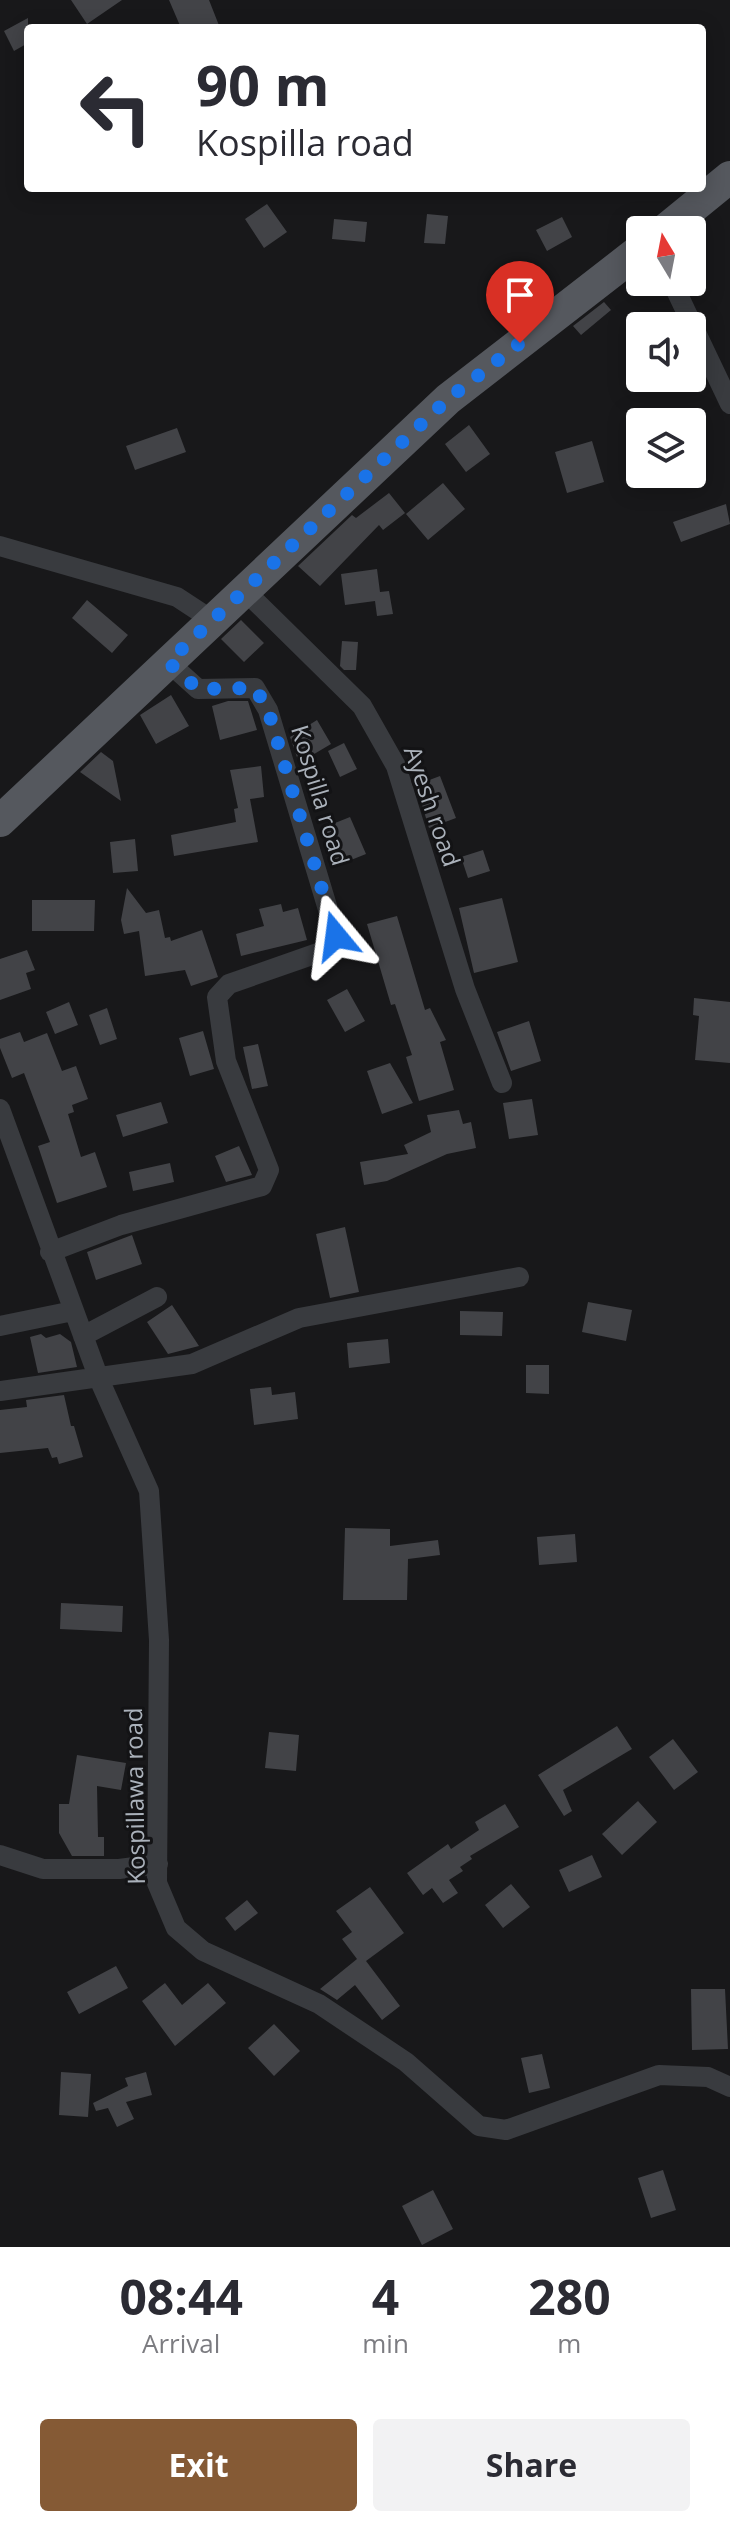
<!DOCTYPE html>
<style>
:root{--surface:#fff;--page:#f2f2f3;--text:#2b2b33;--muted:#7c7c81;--accent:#855a35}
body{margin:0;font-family:"Open Sans",sans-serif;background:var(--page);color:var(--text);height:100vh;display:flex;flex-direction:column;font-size:30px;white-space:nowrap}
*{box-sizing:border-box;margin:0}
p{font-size:26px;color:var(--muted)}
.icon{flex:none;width:44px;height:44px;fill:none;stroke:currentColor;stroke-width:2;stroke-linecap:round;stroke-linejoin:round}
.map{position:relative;height:2247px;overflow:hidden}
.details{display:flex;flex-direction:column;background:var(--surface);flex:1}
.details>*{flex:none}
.top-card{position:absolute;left:24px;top:24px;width:682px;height:168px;border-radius:8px;box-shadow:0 4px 20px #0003;background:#fff;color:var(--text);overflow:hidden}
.needle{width:52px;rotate:350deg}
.tools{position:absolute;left:626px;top:216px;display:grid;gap:16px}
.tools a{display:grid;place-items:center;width:80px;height:80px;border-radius:8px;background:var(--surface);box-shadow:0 4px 20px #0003;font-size:40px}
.pin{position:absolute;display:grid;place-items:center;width:68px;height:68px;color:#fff;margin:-82px -34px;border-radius:50% 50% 50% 0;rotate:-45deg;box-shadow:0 0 8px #0007}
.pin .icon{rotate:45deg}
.me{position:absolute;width:88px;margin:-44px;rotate:344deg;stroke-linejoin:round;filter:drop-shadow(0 0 6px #0008)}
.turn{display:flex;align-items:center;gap:28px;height:168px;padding:0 40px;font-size:36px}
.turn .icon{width:104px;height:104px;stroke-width:2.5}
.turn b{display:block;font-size:56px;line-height:68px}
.eta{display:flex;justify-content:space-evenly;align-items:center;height:136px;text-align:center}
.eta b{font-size:48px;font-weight:700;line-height:56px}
.cta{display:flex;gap:16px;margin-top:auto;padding:16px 40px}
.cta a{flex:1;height:92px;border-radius:8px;background:var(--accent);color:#fff;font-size:32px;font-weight:700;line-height:92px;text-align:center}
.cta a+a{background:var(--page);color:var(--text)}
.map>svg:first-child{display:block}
.building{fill:#424347}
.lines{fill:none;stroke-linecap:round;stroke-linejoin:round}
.street{stroke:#393b3f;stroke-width:20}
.primary{stroke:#55585e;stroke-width:32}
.route{stroke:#1a73e8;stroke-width:14;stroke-dasharray:0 25.2}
.labels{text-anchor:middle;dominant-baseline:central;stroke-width:6;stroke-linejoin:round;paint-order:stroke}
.street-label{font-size:24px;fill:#aab1ba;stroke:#131315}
</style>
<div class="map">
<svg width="730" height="2247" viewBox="0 0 730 2247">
<rect width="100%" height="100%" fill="#18181a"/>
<!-- building -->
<path class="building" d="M 71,0 L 122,0 L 87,24 Z
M 169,0 L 209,0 L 220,28 L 181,28 Z
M 28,18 L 28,43 L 14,51 L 4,31 Z
M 267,204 L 287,232 L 264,248 L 245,219 Z
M 427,214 L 448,216 L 445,244 L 424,243 Z
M 562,217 L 572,237 L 547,251 L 536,230 Z
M 334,219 L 367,222 L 365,242 L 332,239 Z
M 604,302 L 611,310 L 581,335 L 573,326 Z
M 469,425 L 490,454 L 466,472 L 445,444 Z
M 177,428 L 186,452 L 135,470 L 126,446 Z
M 592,441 L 604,482 L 567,493 L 555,452 Z
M 443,483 L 465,509 L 428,540 L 406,514 Z
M 389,493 L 405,513 L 383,530 L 379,525 L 320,586 L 298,566 L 352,515 L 356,518 Z
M 726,504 L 730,524 L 681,542 L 673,522 Z
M 377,569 L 380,592 L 389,591 L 393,614 L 377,616 L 375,601 L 345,605 L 341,574 Z
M 87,600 L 128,635 L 112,653 L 72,618 Z
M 241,620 L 264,643 L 244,662 L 221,639 Z
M 342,641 L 358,642 L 356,670 L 344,670 L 340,666 Z
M 171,695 L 189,726 L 156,744 L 140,715 Z
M 228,701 L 248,701 L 257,730 L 220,740 L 212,706 Z
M 317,720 L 331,744 L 299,763 L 290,737 Z
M 344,743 L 357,769 L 340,777 L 328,751 Z
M 101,752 L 113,761 L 121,801 L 80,772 Z
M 261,766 L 264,797 L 250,799 L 258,842 L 174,856 L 171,835 L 236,822 L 234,809 L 238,808 L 230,770 Z
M 440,776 L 456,818 L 429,828 L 416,785 Z
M 350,817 L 366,854 L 336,866 L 320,829 Z
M 135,839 L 138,871 L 113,873 L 110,842 Z
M 483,850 L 490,871 L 468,878 L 461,857 Z
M 127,888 L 146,913 L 159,910 L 165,938 L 170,937 L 171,941 L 202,930 L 218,977 L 191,986 L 185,970 L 145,976 L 139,931 L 124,934 L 121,920 Z
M 502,898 L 518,962 L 474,973 L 459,908 Z
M 32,900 L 95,900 L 94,931 L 32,931 Z
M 281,904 L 283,912 L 298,908 L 307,940 L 241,956 L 236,934 L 264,926 L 259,909 Z
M 397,916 L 425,1010 L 430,1008 L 446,1040 L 440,1042 L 454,1090 L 419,1101 L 406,1057 L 412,1055 L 395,1004 L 391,1005 L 367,924 Z
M 27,950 L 35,970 L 26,973 L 31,989 L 0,1000 L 0,959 Z
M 347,989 L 365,1021 L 345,1032 L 327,1000 Z
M 694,998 L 730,1002 L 730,1063 L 695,1060 L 699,1016 L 693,1015 Z
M 69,1002 L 78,1025 L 55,1034 L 46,1012 Z
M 107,1008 L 117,1039 L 100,1045 L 89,1015 Z
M 529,1021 L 541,1061 L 511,1071 L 497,1032 Z
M 203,1031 L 214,1069 L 190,1076 L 179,1038 Z
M 20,1032 L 24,1042 L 47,1033 L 62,1071 L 76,1066 L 88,1099 L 72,1105 L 74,1112 L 68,1114 L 81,1157 L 95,1152 L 107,1187 L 57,1203 L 38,1146 L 50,1142 L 24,1073 L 12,1078 L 0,1048 L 0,1039 Z
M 258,1044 L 268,1086 L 252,1089 L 243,1047 Z
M 390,1063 L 413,1103 L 382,1114 L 367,1071 Z
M 532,1099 L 538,1135 L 509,1139 L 503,1103 Z
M 161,1102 L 168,1123 L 123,1137 L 116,1115 Z
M 459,1110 L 463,1124 L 471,1122 L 476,1148 L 447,1154 L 387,1181 L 364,1185 L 360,1162 L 408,1154 L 404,1145 L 431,1132 L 427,1115 Z
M 239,1146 L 252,1175 L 226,1182 L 215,1156 Z
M 170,1163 L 174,1182 L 133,1191 L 129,1172 Z
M 345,1227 L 359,1292 L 330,1298 L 316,1234 Z
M 132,1235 L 142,1264 L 96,1280 L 87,1252 Z
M 588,1302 L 632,1310 L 626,1341 L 582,1332 Z
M 172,1305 L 199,1346 L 168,1354 L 147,1322 Z
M 460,1311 L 503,1312 L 502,1336 L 460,1335 Z
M 41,1334 L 46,1338 L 60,1334 L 71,1342 L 77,1367 L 38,1373 L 30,1337 Z
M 388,1339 L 390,1363 L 349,1368 L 347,1343 Z
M 526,1365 L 549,1365 L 549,1394 L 526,1393 Z
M 271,1387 L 272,1395 L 295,1392 L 298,1419 L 254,1425 L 250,1389 Z
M 64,1395 L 71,1426 L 74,1426 L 83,1457 L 59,1464 L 57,1457 L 52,1458 L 48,1448 L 0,1453 L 0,1410 L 27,1407 L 26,1400 Z
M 345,1528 L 390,1529 L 390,1546 L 438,1540 L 440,1555 L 408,1559 L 407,1600 L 343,1600 Z
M 575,1534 L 577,1562 L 539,1565 L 537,1537 Z
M 61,1603 L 123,1606 L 122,1632 L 60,1629 Z
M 617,1726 L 632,1749 L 563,1790 L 572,1811 L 564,1816 L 538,1775 Z
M 269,1732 L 299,1735 L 296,1771 L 265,1768 Z
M 673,1739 L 698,1772 L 674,1790 L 649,1757 Z
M 77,1755 L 126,1763 L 121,1790 L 97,1786 L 98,1837 L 104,1837 L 104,1856 L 72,1856 L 59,1833 L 59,1804 L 69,1804 Z
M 638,1801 L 657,1822 L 622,1855 L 602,1834 Z
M 505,1804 L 519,1827 L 470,1856 L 472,1859 L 460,1867 L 463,1871 L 449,1880 L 458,1893 L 443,1903 L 432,1888 L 423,1895 L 407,1873 L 448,1844 L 451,1849 L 479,1830 L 475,1822 Z
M 592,1855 L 602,1877 L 569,1892 L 559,1870 Z
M 511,1884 L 530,1907 L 503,1928 L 485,1905 Z
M 370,1887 L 404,1933 L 366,1961 L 400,2006 L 382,2020 L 355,1985 L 337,2000 L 320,1989 L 357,1959 L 342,1939 L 352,1932 L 336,1911 Z
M 247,1900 L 258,1913 L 235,1931 L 225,1918 Z
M 116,1966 L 128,1988 L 79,2014 L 67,1992 Z
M 165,1983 L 182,2005 L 208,1983 L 226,2003 L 175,2046 L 142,2001 Z
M 691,1989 L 725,1989 L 728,2049 L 692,2050 Z
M 274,2024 L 300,2051 L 274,2076 L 248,2048 Z
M 542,2054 L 550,2088 L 529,2093 L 521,2058 Z
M 61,2072 L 91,2074 L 88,2117 L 59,2115 Z
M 146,2072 L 152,2095 L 126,2102 L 134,2119 L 117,2127 L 108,2108 L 96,2111 L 93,2103 L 128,2086 L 125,2078 Z
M 663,2170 L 676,2210 L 651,2218 L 638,2178 Z
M 433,2190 L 453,2229 L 422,2245 L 402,2206 Z"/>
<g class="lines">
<!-- street -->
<path class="street" d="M 672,282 L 730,404
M 0,546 L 177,597 L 212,620
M 244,590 L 362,706 L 396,766 L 465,989 L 502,1083
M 0,1109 L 99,1379 L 149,1491 L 159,1640 L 157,1883 L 176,1928 L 203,1951 L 319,2004 L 406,2062 L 479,2126 L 506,2130 L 659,2075 L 708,2077 L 730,2087
M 50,1252 L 121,1225 L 262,1186 L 269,1170 L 226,1061 L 217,997 L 229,984 L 332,948 L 336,936 L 268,710 L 255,688 L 198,689 L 168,662
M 0,1326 L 73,1311
M 83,1336 L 157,1297
M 0,1391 L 192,1364 L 299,1318 L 519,1277
M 0,1855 L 43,1869 L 119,1869 L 158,1864"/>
<!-- primary -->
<path class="primary" d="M 665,230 L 730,177
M 0,821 L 448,399 L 640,250"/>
</g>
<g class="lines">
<!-- route -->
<path class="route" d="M 336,936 L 268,710 L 255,688 L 198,689 L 168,662 L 448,399 L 520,343"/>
</g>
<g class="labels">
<!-- street labels -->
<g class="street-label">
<text transform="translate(321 795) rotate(73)">Kospilla road</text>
<text transform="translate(433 806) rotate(71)">Ayesh road</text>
<text transform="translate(134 1796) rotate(-91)">Kospillawa road</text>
</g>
</g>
</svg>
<div class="tools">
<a><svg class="needle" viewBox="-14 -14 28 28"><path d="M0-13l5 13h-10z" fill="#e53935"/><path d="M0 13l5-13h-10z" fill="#7c7c81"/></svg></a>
<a><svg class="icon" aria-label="sound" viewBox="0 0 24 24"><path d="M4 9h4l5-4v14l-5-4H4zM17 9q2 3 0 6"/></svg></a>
<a><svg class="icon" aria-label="layers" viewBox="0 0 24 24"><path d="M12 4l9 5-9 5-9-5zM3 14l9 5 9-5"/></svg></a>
</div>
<div class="pin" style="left:520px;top:343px;background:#d93025"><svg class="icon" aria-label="arrive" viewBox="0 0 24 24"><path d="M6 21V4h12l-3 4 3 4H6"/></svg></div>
<svg class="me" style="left:336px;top:936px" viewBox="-20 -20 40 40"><path d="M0-17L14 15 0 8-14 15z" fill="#1a73e8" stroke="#fff" stroke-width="4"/></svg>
<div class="top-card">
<div class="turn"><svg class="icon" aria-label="left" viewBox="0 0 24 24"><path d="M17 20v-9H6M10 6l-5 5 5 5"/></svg><div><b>90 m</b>Kospilla road</div></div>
</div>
</div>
<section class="details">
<div class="eta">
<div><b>08:44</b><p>Arrival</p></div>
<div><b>4</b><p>min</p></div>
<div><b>280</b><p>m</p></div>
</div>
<div class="cta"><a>Exit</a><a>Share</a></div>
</section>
